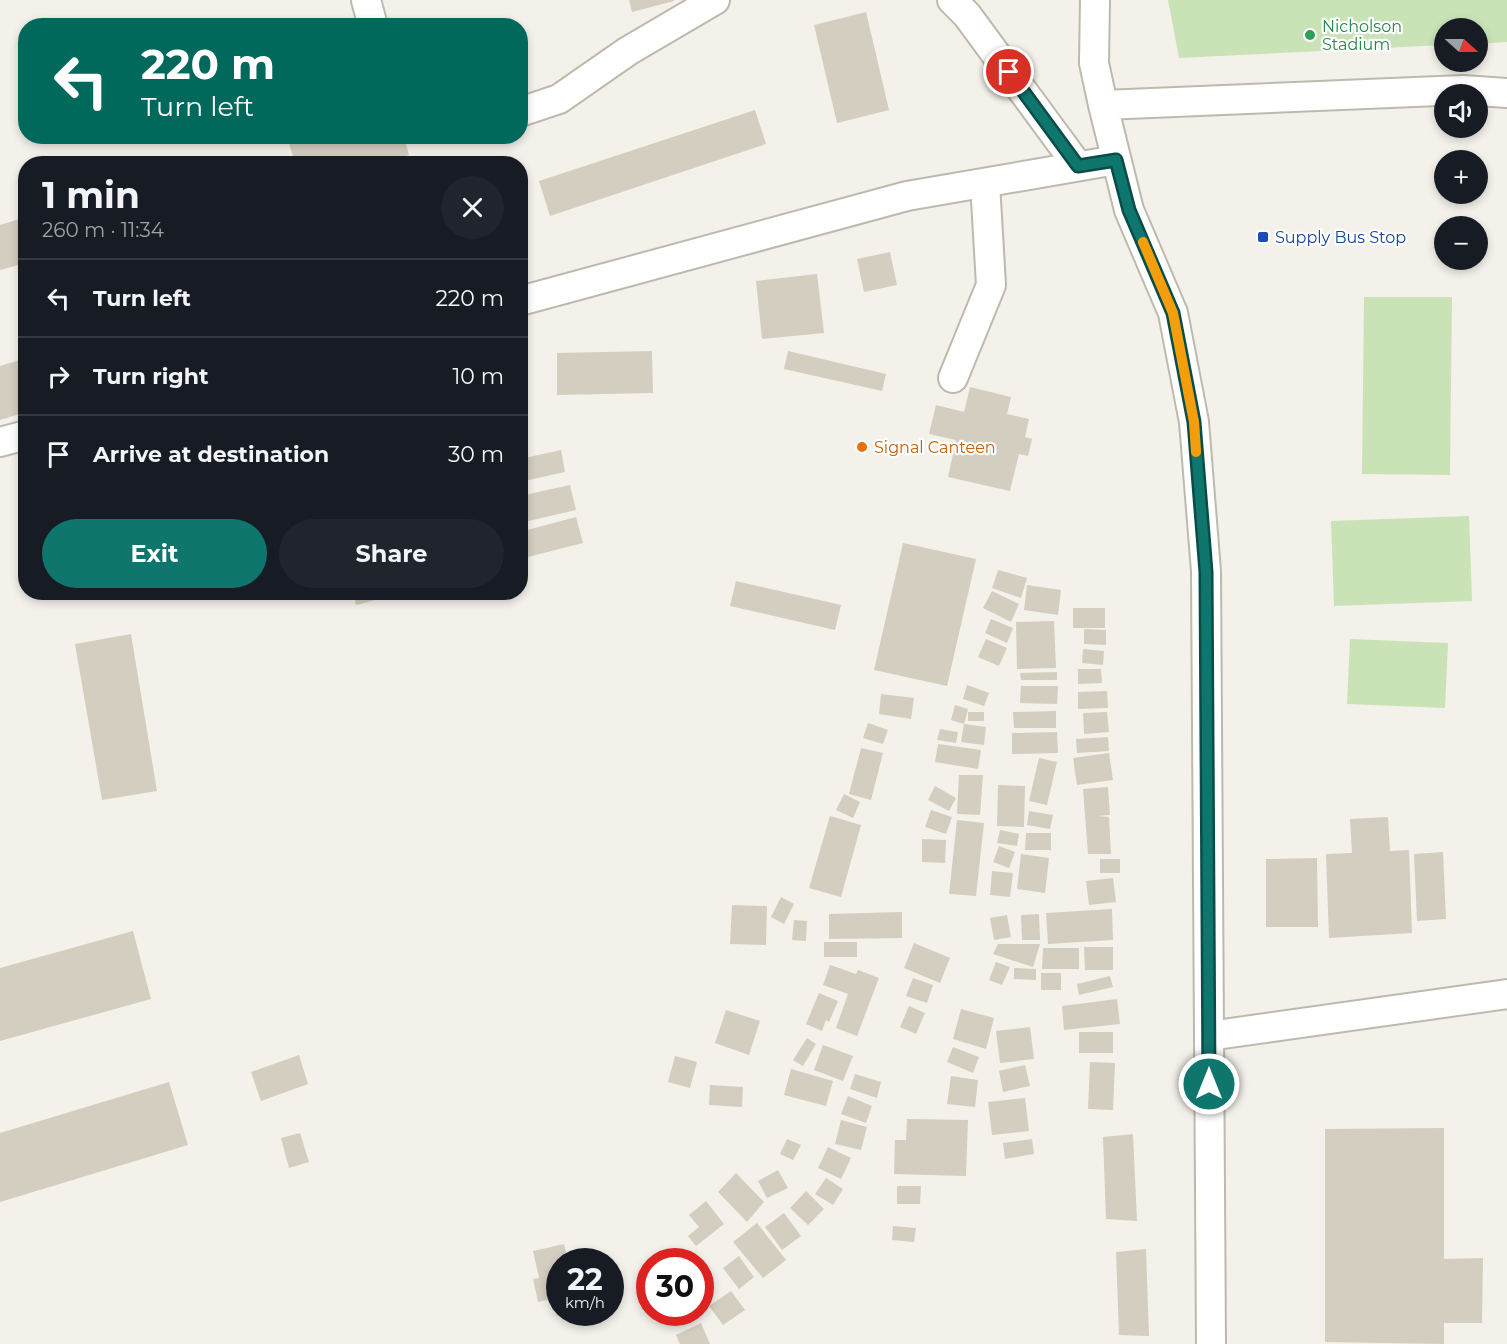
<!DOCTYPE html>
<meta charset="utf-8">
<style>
:root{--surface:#171b24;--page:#20242c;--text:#f1f3f6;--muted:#9ea1a6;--line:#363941;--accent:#0f766e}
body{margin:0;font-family:Montserrat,sans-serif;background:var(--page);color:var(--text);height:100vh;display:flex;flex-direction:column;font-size:22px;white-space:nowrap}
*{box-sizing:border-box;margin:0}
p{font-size:20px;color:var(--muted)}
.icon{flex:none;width:33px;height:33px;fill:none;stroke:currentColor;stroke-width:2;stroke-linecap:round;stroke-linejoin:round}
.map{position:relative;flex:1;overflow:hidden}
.details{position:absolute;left:18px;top:156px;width:510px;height:444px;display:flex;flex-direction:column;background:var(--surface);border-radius:24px;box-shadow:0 3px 9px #0003}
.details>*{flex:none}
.guide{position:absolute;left:18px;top:18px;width:510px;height:126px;border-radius:24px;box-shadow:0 3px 9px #0003;background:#00695c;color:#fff;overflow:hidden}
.needle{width:39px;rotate:111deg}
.controls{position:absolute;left:1434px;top:18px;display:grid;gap:12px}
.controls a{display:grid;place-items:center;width:54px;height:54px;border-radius:50%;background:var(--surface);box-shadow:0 3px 9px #0003;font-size:30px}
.speed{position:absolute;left:546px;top:1248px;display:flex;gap:12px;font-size:30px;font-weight:700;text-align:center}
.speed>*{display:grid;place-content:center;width:78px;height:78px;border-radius:50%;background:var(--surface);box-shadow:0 3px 9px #0003;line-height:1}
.speed small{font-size:15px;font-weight:400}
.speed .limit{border:9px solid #d22;background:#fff;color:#111}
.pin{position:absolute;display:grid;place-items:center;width:51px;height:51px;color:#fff;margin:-26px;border:3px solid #fff;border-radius:50%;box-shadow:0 2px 6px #0007}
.me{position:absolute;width:66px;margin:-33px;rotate:0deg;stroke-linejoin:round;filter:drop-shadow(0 0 4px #0008)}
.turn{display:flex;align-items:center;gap:21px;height:126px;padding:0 24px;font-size:27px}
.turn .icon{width:78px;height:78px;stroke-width:2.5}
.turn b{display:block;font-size:42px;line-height:51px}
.round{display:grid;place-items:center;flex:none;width:63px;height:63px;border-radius:32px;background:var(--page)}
.head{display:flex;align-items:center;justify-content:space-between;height:102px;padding:0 24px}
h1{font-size:36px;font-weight:700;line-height:45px}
.cta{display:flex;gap:12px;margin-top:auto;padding:12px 24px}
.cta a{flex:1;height:69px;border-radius:36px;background:var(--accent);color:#fff;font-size:24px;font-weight:700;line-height:69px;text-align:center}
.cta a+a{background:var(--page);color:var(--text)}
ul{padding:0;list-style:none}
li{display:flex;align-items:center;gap:18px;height:78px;padding:0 24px;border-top:2px solid var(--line)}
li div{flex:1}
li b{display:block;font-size:22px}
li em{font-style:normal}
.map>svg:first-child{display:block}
.green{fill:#c9e3b7}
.building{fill:#d3cec0}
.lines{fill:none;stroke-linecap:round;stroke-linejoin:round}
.minor-casing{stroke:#bdbaad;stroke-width:32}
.minor{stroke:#fff;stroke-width:28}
.route-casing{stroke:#0a4d48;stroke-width:15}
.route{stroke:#0f766e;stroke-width:10}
.slow{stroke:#f59e0b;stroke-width:10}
.leisure-dot{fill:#2e9e5b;stroke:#fff;stroke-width:2}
.transit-dot{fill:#1a4fb4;stroke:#fff;stroke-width:2}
.food-dot{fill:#e8710a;stroke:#fff;stroke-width:2}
.labels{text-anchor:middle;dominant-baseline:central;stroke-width:4.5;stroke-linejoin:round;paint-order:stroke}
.leisure-label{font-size:16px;fill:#27864d;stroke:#fff;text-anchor:start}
.transit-label{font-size:16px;fill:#164399;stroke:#fff;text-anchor:start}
.food-label{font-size:16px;fill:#c56008;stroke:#fff;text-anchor:start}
</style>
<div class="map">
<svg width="1507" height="1344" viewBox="0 0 1507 1344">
<rect width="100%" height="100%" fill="#f3f1ea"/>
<!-- green -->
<path class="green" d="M 1168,0 L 1507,0 L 1507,42 L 1478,44 L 1478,28 L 1444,28 L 1444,45 L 1179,58 Z
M 1364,297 L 1452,297 L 1450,475 L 1362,474 Z
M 1469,516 L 1472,601 L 1334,606 L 1331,521 Z
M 1350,639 L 1448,643 L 1445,708 L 1347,704 Z"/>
<!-- building -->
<path class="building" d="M 629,0 L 674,0 L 674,1 L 632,12 Z
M 866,12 L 889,110 L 837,123 L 814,25 Z
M 755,110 L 766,144 L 550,216 L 539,181 Z
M 287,136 L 404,136 L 409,155 L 380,164 L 295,164 Z
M 26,217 L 26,263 L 0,270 L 0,225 Z
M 890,252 L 897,285 L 864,292 L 857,259 Z
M 817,274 L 824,333 L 762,339 L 756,281 Z
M 652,351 L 653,393 L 557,395 L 557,353 Z
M 788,351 L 886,374 L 882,391 L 784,369 Z
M 26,358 L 26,412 L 0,420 L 0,366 Z
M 970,387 L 1011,397 L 1007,414 L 1029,419 L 1025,437 L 1032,439 L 1028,456 L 1019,454 L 1010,491 L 948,477 L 956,440 L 929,434 L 936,405 L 964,412 Z
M 561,450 L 565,472 L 520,482 L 520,459 Z
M 570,485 L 576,510 L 520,523 L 520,496 Z
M 576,517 L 583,543 L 520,559 L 520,532 Z
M 903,543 L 976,559 L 947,686 L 874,670 Z
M 998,570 L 1027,578 L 1021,598 L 992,588 Z
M 736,581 L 841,605 L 835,630 L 730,606 Z
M 1027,585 L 1061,590 L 1058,615 L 1024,610 Z
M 992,591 L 1019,604 L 1011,622 L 983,608 Z
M 353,592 L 401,592 L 402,593 L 356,605 Z
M 1073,608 L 1105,608 L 1105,628 L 1073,628 Z
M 991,619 L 1013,628 L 1007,643 L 985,633 Z
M 1054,621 L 1056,668 L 1017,669 L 1016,622 Z
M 1084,629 L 1106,630 L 1106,645 L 1084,644 Z
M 131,634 L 157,791 L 102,800 L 75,644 Z
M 986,639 L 1007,648 L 999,666 L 978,657 Z
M 1083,649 L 1104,651 L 1103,665 L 1082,663 Z
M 1078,669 L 1101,669 L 1102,683 L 1078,684 Z
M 1057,672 L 1057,680 L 1021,680 L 1020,673 Z
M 967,685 L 989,693 L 984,706 L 963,699 Z
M 1021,686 L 1058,686 L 1057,704 L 1020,703 Z
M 1107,691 L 1108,708 L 1078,709 L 1078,692 Z
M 881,694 L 914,698 L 911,719 L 879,714 Z
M 955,705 L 968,709 L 964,724 L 951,720 Z
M 1056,711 L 1056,728 L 1014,728 L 1013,712 Z
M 968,712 L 984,712 L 984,721 L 968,721 Z
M 1107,712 L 1109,732 L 1084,734 L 1083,713 Z
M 868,723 L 888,730 L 883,744 L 863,738 Z
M 964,724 L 986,727 L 984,745 L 961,742 Z
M 940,729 L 958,732 L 956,743 L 937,740 Z
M 1057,732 L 1058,753 L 1012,754 L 1012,733 Z
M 1108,737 L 1109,751 L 1077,753 L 1076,739 Z
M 938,744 L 981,750 L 978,769 L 935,762 Z
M 861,748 L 883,753 L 871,800 L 849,794 Z
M 1109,753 L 1113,780 L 1077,785 L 1073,758 Z
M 1039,758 L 1057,762 L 1047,805 L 1029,801 Z
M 959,775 L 983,775 L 980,815 L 957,814 Z
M 998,785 L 1025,786 L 1024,827 L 997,826 Z
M 935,786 L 956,798 L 949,811 L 928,800 Z
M 1108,787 L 1110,815 L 1097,816 L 1109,817 L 1111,854 L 1088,854 L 1083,789 Z
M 844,794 L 860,802 L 853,818 L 836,810 Z
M 931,810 L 952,817 L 946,834 L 925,827 Z
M 1029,811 L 1053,815 L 1050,829 L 1027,825 Z
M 830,816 L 861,825 L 841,897 L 809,888 Z
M 1388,817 L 1390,851 L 1409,850 L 1412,933 L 1329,938 L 1326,854 L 1352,853 L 1350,819 Z
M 957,820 L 984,823 L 976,896 L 949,894 Z
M 1000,830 L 1019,834 L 1017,846 L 997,843 Z
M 1026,833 L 1051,833 L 1051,850 L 1025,850 Z
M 922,839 L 946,840 L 945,863 L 922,862 Z
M 999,846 L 1015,852 L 1009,868 L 993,862 Z
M 1443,852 L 1446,919 L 1417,921 L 1414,854 Z
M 1021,854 L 1049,858 L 1045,893 L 1017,889 Z
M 1317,858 L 1318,927 L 1266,927 L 1266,859 Z
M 1100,859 L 1120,859 L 1120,873 L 1100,873 Z
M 992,871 L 1013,873 L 1010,897 L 990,895 Z
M 1113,878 L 1116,902 L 1089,905 L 1086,881 Z
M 781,897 L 794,904 L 784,924 L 771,917 Z
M 732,905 L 767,906 L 766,945 L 730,944 Z
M 1112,909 L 1113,940 L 1048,944 L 1046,913 Z
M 902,912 L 902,938 L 829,939 L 829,914 Z
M 1039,914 L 1040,940 L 1022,940 L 1021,915 Z
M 1007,915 L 1011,937 L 994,940 L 990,918 Z
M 794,920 L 807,921 L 806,941 L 792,940 Z
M 133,931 L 151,999 L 0,1041 L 0,968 Z
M 824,942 L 857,942 L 857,957 L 824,957 Z
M 914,943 L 950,958 L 940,983 L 904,968 Z
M 998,944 L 1040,944 L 1033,967 L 993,954 Z
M 1084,947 L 1113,947 L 1113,970 L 1085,970 Z
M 1043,948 L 1079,948 L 1079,969 L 1042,969 Z
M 996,962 L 1010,967 L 1002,985 L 989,980 Z
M 830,965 L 856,974 L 858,970 L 879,978 L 857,1036 L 836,1028 L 848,994 L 823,985 Z
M 1014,968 L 1036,969 L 1036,980 L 1014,979 Z
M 1041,973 L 1061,973 L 1061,990 L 1041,990 Z
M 1110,976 L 1113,987 L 1079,995 L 1077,984 Z
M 913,978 L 933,985 L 927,1003 L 906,996 Z
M 819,993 L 838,1001 L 829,1022 L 826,1020 L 822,1031 L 806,1024 Z
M 1117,999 L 1120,1024 L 1064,1030 L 1062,1006 Z
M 909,1006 L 925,1013 L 916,1034 L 900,1027 Z
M 961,1009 L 994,1018 L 986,1049 L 953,1039 Z
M 726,1010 L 760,1021 L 749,1055 L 715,1043 Z
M 1030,1027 L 1034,1059 L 1000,1063 L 996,1031 Z
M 1079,1032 L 1113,1032 L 1113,1053 L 1079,1053 Z
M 807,1038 L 816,1044 L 803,1066 L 793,1060 Z
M 823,1045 L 853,1056 L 843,1081 L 814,1070 Z
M 953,1047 L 979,1057 L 973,1073 L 947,1062 Z
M 299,1055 L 308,1084 L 261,1101 L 251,1072 Z
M 675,1056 L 697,1062 L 690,1088 L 668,1082 Z
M 1090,1062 L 1115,1063 L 1113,1110 L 1088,1109 Z
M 1025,1065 L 1030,1086 L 1003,1092 L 999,1071 Z
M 791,1069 L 833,1081 L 826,1106 L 784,1095 Z
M 855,1074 L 881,1082 L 877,1098 L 850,1089 Z
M 951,1076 L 978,1080 L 975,1107 L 947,1104 Z
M 169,1082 L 188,1145 L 0,1202 L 0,1133 Z
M 710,1085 L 743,1087 L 742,1107 L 709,1105 Z
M 848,1096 L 872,1106 L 866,1123 L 841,1114 Z
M 1025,1098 L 1029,1131 L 992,1135 L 988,1102 Z
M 907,1119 L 968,1120 L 966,1176 L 894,1174 L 895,1140 L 906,1140 Z
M 841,1120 L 867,1127 L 861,1150 L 835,1144 Z
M 1444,1128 L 1444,1259 L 1483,1258 L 1482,1323 L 1444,1323 L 1444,1344 L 1325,1342 L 1325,1129 Z
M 300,1133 L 309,1162 L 289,1168 L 281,1138 Z
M 1133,1134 L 1137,1221 L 1106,1219 L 1103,1137 Z
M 787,1139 L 801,1145 L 793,1160 L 780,1154 Z
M 1032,1139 L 1034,1154 L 1005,1159 L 1003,1143 Z
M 828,1147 L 851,1158 L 841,1179 L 818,1168 Z
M 778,1170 L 788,1188 L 767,1198 L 758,1181 Z
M 736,1173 L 764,1202 L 747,1222 L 718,1192 Z
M 826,1178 L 843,1189 L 833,1205 L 815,1194 Z
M 897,1186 L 921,1186 L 920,1204 L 897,1204 Z
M 806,1191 L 824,1209 L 808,1225 L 790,1208 Z
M 706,1201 L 724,1224 L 696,1246 L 688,1236 L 699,1227 L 689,1215 Z
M 784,1213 L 801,1236 L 782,1250 L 765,1227 Z
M 757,1223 L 786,1260 L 763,1278 L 733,1242 Z
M 893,1226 L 916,1228 L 914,1242 L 892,1240 Z
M 564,1244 L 568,1262 L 560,1262 L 560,1297 L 538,1302 L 533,1279 L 539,1278 L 533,1251 Z
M 1146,1249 L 1149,1336 L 1119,1335 L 1116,1252 Z
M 739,1256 L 754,1277 L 739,1289 L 723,1268 Z
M 731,1291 L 745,1310 L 723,1325 L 709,1306 Z
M 667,1312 L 687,1312 L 671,1321 Z
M 701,1323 L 710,1344 L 680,1344 L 676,1335 Z"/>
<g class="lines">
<defs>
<path id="minor" d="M 366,0 L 373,26
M 952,0 L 967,15 L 1078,166
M 1095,0 L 1094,63 L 1103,105 L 1129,210 L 1173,313 L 1194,422 L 1206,571 L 1211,1344
M 1103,105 L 1463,90 L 1507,93
M 520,112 L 559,99 L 628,51 L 715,0
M 520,301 L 907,196 L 1116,160
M 953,378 L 991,285 L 985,183
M 0,442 L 26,435
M 1209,1036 L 1507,994"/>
</defs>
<!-- minor casing -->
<use href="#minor" class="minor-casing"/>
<!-- minor -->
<use href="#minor" class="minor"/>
</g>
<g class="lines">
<defs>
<path id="route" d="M 1009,72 L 1078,166 L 1116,160 L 1129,210 L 1173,313 L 1194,422 L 1206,572 L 1209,1084"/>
</defs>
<!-- route casing -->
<use href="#route" class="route-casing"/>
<!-- route -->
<use href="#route" class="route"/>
<!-- slow -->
<path class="slow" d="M 1143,242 L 1173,313 L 1194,422 L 1196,452"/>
</g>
<!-- markers -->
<circle class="leisure-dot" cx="1310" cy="35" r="6"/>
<rect class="transit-dot" x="1257" y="231" width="12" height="12" rx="3"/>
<circle class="food-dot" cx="862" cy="447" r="6"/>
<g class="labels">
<!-- leisure labels -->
<g class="leisure-label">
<text x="1322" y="26">Nicholson<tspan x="1322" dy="18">Stadium</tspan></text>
</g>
<!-- transit labels -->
<g class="transit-label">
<text x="1275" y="237">Supply Bus Stop</text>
</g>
<!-- food labels -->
<g class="food-label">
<text x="874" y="447">Signal Canteen</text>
</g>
</g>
</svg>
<div class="controls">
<a><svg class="needle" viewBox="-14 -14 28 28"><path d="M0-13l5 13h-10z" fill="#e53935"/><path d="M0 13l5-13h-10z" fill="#9ea1a6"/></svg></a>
<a><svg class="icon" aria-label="sound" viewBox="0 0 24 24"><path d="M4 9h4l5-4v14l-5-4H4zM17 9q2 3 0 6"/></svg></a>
<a>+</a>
<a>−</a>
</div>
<div class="speed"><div>22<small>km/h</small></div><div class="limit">30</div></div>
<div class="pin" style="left:1009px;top:72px;background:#d93025"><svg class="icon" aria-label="arrive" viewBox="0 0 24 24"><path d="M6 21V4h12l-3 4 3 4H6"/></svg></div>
<svg class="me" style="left:1209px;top:1084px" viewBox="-20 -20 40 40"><circle r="17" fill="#0f766e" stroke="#fff" stroke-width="3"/><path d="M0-11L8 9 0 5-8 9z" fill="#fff"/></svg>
<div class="guide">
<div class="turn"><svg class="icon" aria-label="left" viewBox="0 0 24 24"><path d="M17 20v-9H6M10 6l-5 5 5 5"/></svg><div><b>220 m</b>Turn left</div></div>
</div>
<section class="details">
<div class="head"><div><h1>1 min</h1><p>260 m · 11:34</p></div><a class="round"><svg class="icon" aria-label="close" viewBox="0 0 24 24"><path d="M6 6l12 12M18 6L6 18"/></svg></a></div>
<ul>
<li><svg class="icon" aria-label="left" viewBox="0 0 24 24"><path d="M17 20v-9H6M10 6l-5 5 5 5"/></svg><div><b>Turn left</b></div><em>220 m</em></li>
<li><svg class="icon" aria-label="right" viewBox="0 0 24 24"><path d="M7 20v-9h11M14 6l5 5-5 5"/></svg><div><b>Turn right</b></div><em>10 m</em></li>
<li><svg class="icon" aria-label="arrive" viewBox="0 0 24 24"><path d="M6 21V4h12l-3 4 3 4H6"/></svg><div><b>Arrive at destination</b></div><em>30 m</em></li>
</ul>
<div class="cta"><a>Exit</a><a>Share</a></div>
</section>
</div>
